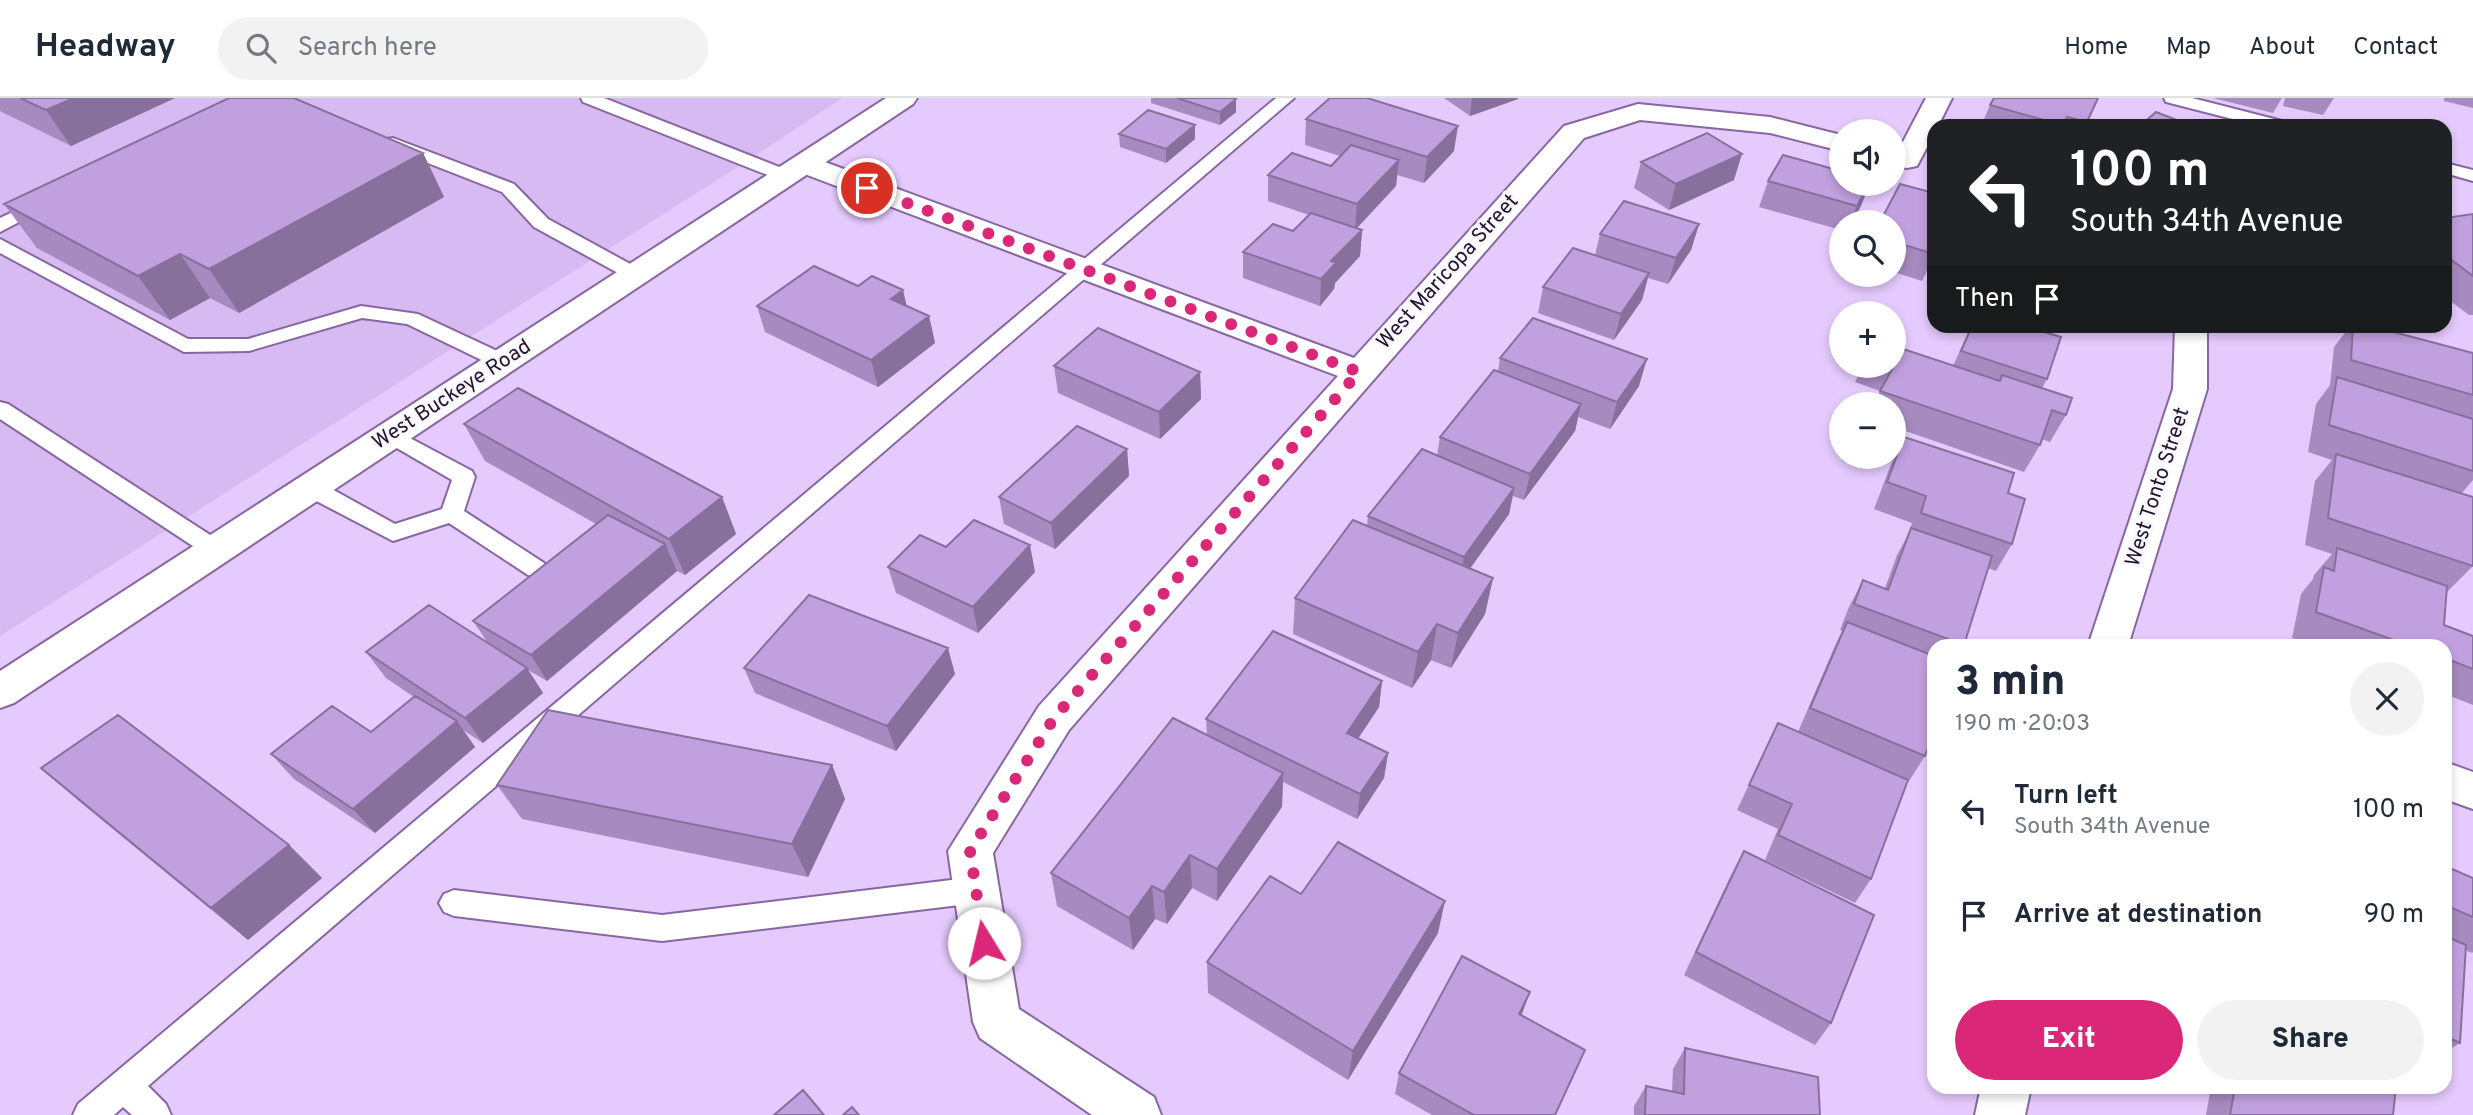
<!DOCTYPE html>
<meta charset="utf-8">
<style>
:root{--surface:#fff;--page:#f2f2f3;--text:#1f2937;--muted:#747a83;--line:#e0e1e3;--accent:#db2777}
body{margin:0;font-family:Overpass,sans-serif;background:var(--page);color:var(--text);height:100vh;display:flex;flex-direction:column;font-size:26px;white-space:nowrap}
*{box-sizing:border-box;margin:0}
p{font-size:23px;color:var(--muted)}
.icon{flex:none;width:38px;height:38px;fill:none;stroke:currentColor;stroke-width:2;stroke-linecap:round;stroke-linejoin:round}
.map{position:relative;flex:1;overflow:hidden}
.side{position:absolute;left:1927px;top:541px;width:525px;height:455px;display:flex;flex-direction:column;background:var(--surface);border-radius:21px;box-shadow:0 4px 10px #0003}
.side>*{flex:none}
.top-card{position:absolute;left:1927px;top:21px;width:525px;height:214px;border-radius:21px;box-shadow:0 4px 10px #0003;background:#202124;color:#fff;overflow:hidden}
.fabs{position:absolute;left:1829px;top:21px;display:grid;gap:14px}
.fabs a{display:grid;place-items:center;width:77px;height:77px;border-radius:50%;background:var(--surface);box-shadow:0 4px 10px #0003;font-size:35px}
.pin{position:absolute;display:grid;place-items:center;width:60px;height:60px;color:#fff;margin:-30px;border:4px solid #fff;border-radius:50%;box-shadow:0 2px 7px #0007}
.me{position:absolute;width:77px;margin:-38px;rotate:351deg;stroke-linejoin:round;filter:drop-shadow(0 0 5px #0008)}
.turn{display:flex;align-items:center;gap:24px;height:147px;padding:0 28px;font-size:32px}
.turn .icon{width:91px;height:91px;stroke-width:2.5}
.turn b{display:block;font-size:49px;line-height:60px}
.then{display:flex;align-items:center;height:66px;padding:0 28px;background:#0003;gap:14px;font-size:26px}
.round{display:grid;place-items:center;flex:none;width:74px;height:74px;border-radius:37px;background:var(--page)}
.headline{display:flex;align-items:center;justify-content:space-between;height:119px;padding:0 28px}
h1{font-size:42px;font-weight:800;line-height:52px}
.button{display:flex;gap:14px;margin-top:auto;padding:14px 28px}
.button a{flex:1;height:80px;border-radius:42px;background:var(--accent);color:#fff;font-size:28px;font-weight:800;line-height:80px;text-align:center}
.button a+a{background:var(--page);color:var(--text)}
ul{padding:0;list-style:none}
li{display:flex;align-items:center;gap:21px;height:105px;padding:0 28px}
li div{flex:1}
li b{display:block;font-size:26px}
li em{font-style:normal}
header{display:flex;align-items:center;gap:42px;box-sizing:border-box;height:98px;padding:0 35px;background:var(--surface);border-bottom:2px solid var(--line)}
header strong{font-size:33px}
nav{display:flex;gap:38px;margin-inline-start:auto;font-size:24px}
.search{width:490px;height:63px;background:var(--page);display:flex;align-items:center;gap:18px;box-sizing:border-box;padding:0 24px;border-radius:38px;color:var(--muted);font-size:26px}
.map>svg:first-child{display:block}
.built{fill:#d7baf1}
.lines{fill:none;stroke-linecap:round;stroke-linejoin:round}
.lane-casing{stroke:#8767a1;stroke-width:4}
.street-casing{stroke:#8767a1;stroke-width:4}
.secondary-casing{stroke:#8767a1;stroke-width:4}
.lane{fill:#fff;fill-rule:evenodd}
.street{fill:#fff;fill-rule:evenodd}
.secondary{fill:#fff;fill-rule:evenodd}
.wall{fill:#a68ac0}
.shaded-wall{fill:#87709c}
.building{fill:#c1a0df;stroke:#87709c;stroke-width:2}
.route{stroke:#db2777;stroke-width:12;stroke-dasharray:0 21.6}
.labels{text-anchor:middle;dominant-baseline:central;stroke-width:6;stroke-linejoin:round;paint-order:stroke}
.street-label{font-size:21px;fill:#21152c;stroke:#faf7fd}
</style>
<header>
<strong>Headway</strong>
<div class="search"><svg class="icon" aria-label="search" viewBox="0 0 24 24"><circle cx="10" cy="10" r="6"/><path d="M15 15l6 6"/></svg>Search here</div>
<nav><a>Home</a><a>Map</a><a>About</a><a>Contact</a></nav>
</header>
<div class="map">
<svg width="2473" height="1017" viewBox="0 0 2473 1017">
<rect width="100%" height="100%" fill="#e5cafe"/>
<!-- built -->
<path class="built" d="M 0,0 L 842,0 L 758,56 L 0,538 Z"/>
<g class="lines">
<defs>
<path id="lane" d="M 581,0 L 604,0 L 792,74 L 795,78 L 792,82 L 780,82 L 583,4 Z
M 1276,0 L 1294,0 L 148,988 L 166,1006 L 171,1017 L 132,1017 L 123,1009 L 114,1017 L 73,1017 L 78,1006 Z
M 2164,0 L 2192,0 L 2286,24 L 2289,28 L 2260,28 L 2166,4 Z
M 393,40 L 514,86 L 548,121 L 643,173 L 646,177 L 636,183 L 629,181 L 534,129 L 502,94 L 387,49 L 384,45 L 387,41 Z
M 2445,65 L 2473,72 L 2473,83 L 2445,75 Z
M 42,100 L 48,101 L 51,105 L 48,109 L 0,134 L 0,120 Z
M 0,141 L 188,241 L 248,241 L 361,208 L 418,216 L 510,259 L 513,264 L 510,269 L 496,269 L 407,226 L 362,220 L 249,253 L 184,254 L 0,155 Z
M 0,304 L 8,306 L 224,446 L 228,452 L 224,458 L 216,461 L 208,458 L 0,321 Z
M 391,330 L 472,373 L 475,379 L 464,413 L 544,465 L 548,471 L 544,477 L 536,480 L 528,477 L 449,425 L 393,443 L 303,396 L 300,390 L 303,384 L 311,382 L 319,384 L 395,426 L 442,411 L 452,382 L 383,342 L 380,337 L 383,332 Z
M 976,779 L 986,783 L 990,792 L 986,801 L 976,805 L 662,843 L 454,818 L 444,814 L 439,805 L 444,796 L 454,792 L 662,817 Z"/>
<path id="street" d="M 1926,0 L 1952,0 L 1938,28 L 1934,28 L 1934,36 L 1917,68 L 1907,70 L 1897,68 L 1894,61 Z
M 1638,6 L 1770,19 L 1841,37 L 1841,53 L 1770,35 L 1640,22 L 1584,40 L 1069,632 L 993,755 L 1019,911 L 1154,999 L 1161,1017 L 1092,1017 L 980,940 L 973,924 L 948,753 L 1039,608 L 1338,278 L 794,72 L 790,66 L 794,60 L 804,58 L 814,60 L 1354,260 L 1564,28 Z
M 2175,228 L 2207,228 L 2207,291 L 2128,548 L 2088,548 L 2173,291 Z
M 2445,664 L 2473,674 L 2473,711 L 2445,701 Z
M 1981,989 L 2031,989 L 2025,1017 L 1975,1017 Z"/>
<path id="secondary" d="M 886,0 L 917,0 L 913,6 L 14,605 L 0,610 L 0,573 Z"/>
</defs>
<!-- lane casing -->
<use href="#lane" class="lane-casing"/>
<!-- street casing -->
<use href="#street" class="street-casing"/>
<!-- secondary casing -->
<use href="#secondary" class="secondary-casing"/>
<!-- lane -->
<use href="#lane" class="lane"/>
<!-- street -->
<use href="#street" class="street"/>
<!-- secondary -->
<use href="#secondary" class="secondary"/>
</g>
<!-- wall -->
<path class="wall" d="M 0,0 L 175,0 L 71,48 L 0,13 Z
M 1151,0 L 1234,0 L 1236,14 L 1220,27 L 1151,5 Z
M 1444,0 L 1518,0 L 1518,1 L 1470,18 Z
M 2098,0 L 2085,28 L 1981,28 L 1990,7 Z
M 2213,0 L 2282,0 L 2273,15 Z
M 2285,0 L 2334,0 L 2323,17 L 2283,8 Z
M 2444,0 L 2473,0 L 2473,10 L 2444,3 Z
M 1306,21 L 1454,53 L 1424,85 L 1397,77 L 1396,88 L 1357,130 L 1362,132 L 1360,158 L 1335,185 L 1334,191 L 1320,208 L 1243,180 L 1243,154 L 1293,133 L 1309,117 L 1268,103 L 1268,77 L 1331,68 L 1340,58 L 1305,47 Z
M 1119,36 L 1195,41 L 1166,65 L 1120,49 Z
M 423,55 L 444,99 L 239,215 L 210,200 L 170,222 L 37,150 L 4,106 Z
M 1641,64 L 1734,82 L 1669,112 L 1634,90 Z
M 1768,83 L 1841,86 L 1870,86 L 1861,108 L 1852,124 L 1841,124 L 1841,132 L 1759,109 Z
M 1934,95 L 1934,158 L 1922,183 L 1894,174 L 1894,124 Z
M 2473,116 L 2473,217 L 2469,217 L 2445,199 L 2445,120 Z
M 1699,126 L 1691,152 L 1668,186 L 1648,180 L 1642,202 L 1614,242 L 1538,215 L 1543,189 L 1595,157 L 1600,136 Z
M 858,188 L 929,218 L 935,245 L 878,289 L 765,234 L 757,208 Z
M 1971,228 L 2024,228 L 2047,281 L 2042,290 L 2066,317 L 2050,344 L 2042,341 L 2040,347 L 2024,374 L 1894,329 L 1894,306 L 1874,306 L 1880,293 L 1855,284 L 1863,268 L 1953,268 Z
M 2350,228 L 2371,228 L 2473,255 L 2473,382 L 2461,396 L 2473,468 L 2446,495 L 2444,527 L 2473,538 L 2473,607 L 2445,596 L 2445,548 L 2313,548 L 2292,540 L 2301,496 L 2313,481 L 2314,477 L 2332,456 L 2305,447 L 2315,383 L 2332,362 L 2308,354 L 2316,306 L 2330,287 L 2334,249 Z
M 1500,260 L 1639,288 L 1610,331 L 1578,319 L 1575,333 L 1524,402 L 1513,398 L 1509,416 L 1470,470 L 1493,480 L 1485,516 L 1451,570 L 1431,562 L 1412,590 L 1293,536 L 1295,500 L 1367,428 L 1368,418 L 1437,358 L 1440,339 L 1498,274 Z
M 1054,268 L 1200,274 L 1201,301 L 1160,341 L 1058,295 Z
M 464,326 L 722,399 L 736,436 L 685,477 L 677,473 L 547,583 L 528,572 L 543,595 L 483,645 L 463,632 L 475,649 L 375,735 L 294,681 L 271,656 L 371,634 L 414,599 L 386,580 L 366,554 L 488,545 L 473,523 L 596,426 L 485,363 Z
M 1904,339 L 2008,395 L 2012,446 L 1996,473 L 1988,470 L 1963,548 L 1934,548 L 1934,633 L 1925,658 L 1909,683 L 1907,683 L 1871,781 L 1855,805 L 1765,762 L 1778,731 L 1737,712 L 1778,625 L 1798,634 L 1834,550 L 1842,533 L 1840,532 L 1849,509 L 1863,482 L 1885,490 L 1897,457 L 1909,435 L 1912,425 L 1874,411 L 1891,366 Z
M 1127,351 L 1129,378 L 1055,451 L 1004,426 L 999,399 Z
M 946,449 L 1035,474 L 978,535 L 896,495 L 888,469 Z
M 744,570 L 955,576 L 896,653 L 755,595 Z
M 1382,583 L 1379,609 L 1358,641 L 1388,655 L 1384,680 L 1357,721 L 1283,684 L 1282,709 L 1217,803 L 1192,790 L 1167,826 L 1155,821 L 1133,852 L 1057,808 L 1051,775 L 1207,637 L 1206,621 Z
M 832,667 L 845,701 L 808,779 L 522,721 L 497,687 Z
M 41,670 L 289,747 L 322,780 L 248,842 L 80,704 Z
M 1744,753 L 1831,925 L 1815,947 L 1684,877 L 1731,777 Z
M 2445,768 L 2473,780 L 2473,854 L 2472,855 L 2465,852 L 2460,945 L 2445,954 Z
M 1301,796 L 1438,835 L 1348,982 L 1208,895 L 1207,864 Z
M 1521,918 L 1555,1017 L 1432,1017 L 1395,996 L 1399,975 Z
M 1685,950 L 1820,1017 L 1634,1017 L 1634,1008 L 1646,988 L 1672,994 L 1673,971 Z
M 2211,989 L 2396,989 L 2393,1017 L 2206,1017 Z"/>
<!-- shaded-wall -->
<path class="shaded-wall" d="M 74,0 L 175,0 L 71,48 L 46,12 Z
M 1472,0 L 1518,0 L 1518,1 L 1470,18 Z
M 1236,1 L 1236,14 L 1220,27 L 1220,14 Z
M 1195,27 L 1195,41 L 1166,65 L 1166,51 Z
M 1458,28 L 1454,53 L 1424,85 L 1427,59 Z
M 423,55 L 444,99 L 239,215 L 209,171 Z
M 1742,56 L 1734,82 L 1669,112 L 1676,86 Z
M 1399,62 L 1396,88 L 1355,132 L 1357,106 Z
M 1869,86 L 1861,108 L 1852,124 L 1850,124 L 1857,108 Z
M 1699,126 L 1691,152 L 1668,186 L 1676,160 Z
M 1362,132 L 1360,158 L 1335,185 L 1334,191 L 1320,208 L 1321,181 L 1331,163 Z
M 180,156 L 210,200 L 170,222 L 138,178 Z
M 1649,175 L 1642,202 L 1614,242 L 1621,216 Z
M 903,192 L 909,218 L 891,201 Z
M 929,218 L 935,245 L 878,289 L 871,262 Z
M 1647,261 L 1639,288 L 1610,331 L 1617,304 Z
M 1200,274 L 1201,301 L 1160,341 L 1159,314 Z
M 1581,306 L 1575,333 L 1524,402 L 1530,376 Z
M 1127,351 L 1129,378 L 1055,451 L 1051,425 Z
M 1514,390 L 1509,416 L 1459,486 L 1464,459 Z
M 722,399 L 736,436 L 685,477 L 669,441 Z
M 665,446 L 677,473 L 547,583 L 531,557 Z
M 1030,447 L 1035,474 L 978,535 L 973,509 Z
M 1493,480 L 1485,516 L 1451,570 L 1458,535 Z
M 1437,526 L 1431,562 L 1412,590 L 1418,554 Z
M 948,550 L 955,576 L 896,653 L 887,628 Z
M 527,570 L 543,595 L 483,645 L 465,620 Z
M 1382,583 L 1379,609 L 1344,661 L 1347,635 Z
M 457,623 L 475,649 L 375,735 L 353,711 Z
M 1388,655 L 1384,680 L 1357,721 L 1360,696 Z
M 832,667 L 845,701 L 808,779 L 792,746 Z
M 1283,675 L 1282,709 L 1217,803 L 1217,771 Z
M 289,747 L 322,780 L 248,842 L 211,810 Z
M 1190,757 L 1192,790 L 1167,826 L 1164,794 Z
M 1152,788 L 1155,821 L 1133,852 L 1129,820 Z
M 1445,803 L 1438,835 L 1348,982 L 1353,953 Z
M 1530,894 L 1522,916 L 1511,938 L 1519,916 Z"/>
<!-- building -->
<path class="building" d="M 20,0 L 74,0 L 46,12 Z
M 229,0 L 294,0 L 423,55 L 209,171 L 180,156 L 138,178 L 4,106 Z
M 1177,0 L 1234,0 L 1236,1 L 1220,14 Z
M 1330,0 L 1367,0 L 1458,28 L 1427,59 L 1306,21 Z
M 1994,0 L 2098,0 L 2087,24 L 2067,19 L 2062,27 L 1990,7 Z
M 1148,12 L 1195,27 L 1166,51 L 1119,36 Z
M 2156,14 L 2192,28 L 2140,28 Z
M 1707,35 L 1742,56 L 1676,86 L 1641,64 Z
M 1351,47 L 1399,62 L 1357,106 L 1268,77 L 1292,55 L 1331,68 Z
M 1783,57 L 1841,73 L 1841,86 L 1869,86 L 1857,108 L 1768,83 Z
M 1900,86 L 1934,95 L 1934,156 L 1894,144 L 1894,124 L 1880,124 Z
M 1624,103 L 1699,126 L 1676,160 L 1600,136 Z
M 1311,115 L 1362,132 L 1331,163 L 1336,165 L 1321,181 L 1243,154 L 1273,126 L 1293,133 Z
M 2473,116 L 2473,178 L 2445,157 L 2445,120 Z
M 1573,150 L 1649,175 L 1621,216 L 1543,189 Z
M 814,168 L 858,188 L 872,178 L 903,192 L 891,201 L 929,218 L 871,262 L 757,208 Z
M 1533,220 L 1647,261 L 1617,304 L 1500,260 Z
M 1972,228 L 2024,228 L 2061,239 L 2047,281 L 1961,253 Z
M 2353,228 L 2371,228 L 2473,255 L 2473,297 L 2351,262 Z
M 1098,230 L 1200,274 L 1159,314 L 1054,268 Z
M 1894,248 L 2000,283 L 2002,277 L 2072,300 L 2066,317 L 2052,312 L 2040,347 L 1880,293 L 1894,268 Z
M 1494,272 L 1581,306 L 1530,376 L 1440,339 Z
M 2337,279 L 2473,321 L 2473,373 L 2329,327 Z
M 518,290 L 722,399 L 669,441 L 464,326 Z
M 1077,328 L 1127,351 L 1051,425 L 999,399 Z
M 1904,339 L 2014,375 L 2008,395 L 2025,401 L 2012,446 L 1921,415 L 1926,398 L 1887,384 Z
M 1422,351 L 1514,390 L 1464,459 L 1368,418 Z
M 2336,356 L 2473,399 L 2473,468 L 2328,420 Z
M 608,417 L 665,446 L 531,557 L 473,523 Z
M 974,422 L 1030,447 L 973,509 L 888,469 L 920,437 L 946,449 Z
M 1353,422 L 1493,480 L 1458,535 L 1437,526 L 1418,554 L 1295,500 Z
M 1911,430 L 1992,458 L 1964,547 L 1854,506 L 1863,482 L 1888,492 Z
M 2337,450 L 2447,488 L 2444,527 L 2473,538 L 2473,571 L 2445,560 L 2445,548 L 2410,548 L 2316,514 L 2324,469 L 2334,473 Z
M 809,497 L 948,550 L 887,628 L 744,570 Z
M 429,507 L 527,570 L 465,620 L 366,554 Z
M 1847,524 L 1934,558 L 1934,633 L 1925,658 L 1810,610 Z
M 1273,533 L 1382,583 L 1347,635 L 1388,655 L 1360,696 L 1206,621 Z
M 415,598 L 457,623 L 353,711 L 271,656 L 332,608 L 371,634 Z
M 548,612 L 832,667 L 792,746 L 497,687 Z
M 118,617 L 289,747 L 211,810 L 41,670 Z
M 1173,620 L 1283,675 L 1217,771 L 1190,757 L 1164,794 L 1152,788 L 1129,820 L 1051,775 Z
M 1778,625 L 1908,682 L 1871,781 L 1778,737 L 1792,706 L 1749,687 Z
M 1338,744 L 1445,803 L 1353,953 L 1207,864 L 1270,778 L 1301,796 Z
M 1744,753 L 1874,817 L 1831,925 L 1696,854 Z
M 2445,768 L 2473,780 L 2473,819 L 2445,807 Z
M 2445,838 L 2466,847 L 2460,945 L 2445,938 Z
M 1462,858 L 1530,894 L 1519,916 L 1585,952 L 1555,1017 L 1474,1017 L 1399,975 Z
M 1685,950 L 1818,979 L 1820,1017 L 1645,1017 L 1646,988 L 1684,996 Z
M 2235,989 L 2396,989 L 2393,1017 L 2230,1017 Z
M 803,992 L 824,1017 L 774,1017 Z
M 852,1009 L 859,1017 L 843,1017 Z"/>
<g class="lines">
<!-- route -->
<path class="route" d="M 867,90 L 1359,274 L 1054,620 L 970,753 L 984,845"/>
</g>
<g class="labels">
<!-- street labels -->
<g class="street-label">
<text transform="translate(1448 174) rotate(-48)">West Maricopa Street</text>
<text transform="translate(452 297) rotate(-33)">West Buckeye Road</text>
<text transform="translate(2158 389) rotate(-72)">West Tonto Street</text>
</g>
</g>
</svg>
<div class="fabs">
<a><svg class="icon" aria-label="sound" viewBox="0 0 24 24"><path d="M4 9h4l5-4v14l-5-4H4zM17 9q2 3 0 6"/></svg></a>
<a><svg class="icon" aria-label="search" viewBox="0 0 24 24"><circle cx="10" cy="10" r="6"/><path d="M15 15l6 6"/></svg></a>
<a>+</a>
<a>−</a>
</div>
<div class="pin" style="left:867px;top:90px;background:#d93025"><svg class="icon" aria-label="arrive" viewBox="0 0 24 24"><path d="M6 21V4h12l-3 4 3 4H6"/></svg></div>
<svg class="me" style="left:984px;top:845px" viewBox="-20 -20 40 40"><circle r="19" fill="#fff"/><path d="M0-13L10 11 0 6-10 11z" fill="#db2777"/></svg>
<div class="top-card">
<div class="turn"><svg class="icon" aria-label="left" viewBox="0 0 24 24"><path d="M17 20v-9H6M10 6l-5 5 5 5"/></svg><div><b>100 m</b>South 34th Avenue</div></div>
<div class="then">Then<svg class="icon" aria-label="arrive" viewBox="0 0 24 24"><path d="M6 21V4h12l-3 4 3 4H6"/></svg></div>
</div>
<section class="side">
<div class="headline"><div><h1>3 min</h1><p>190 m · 20:03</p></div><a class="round"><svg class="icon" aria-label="close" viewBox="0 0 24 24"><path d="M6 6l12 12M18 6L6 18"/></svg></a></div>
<ul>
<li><svg class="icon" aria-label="left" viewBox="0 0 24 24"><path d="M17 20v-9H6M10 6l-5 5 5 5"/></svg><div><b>Turn left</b><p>South 34th Avenue</p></div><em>100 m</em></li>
<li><svg class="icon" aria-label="arrive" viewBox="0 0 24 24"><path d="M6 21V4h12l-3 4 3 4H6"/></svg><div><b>Arrive at destination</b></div><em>90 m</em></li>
</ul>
<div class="button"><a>Exit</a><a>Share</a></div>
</section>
</div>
